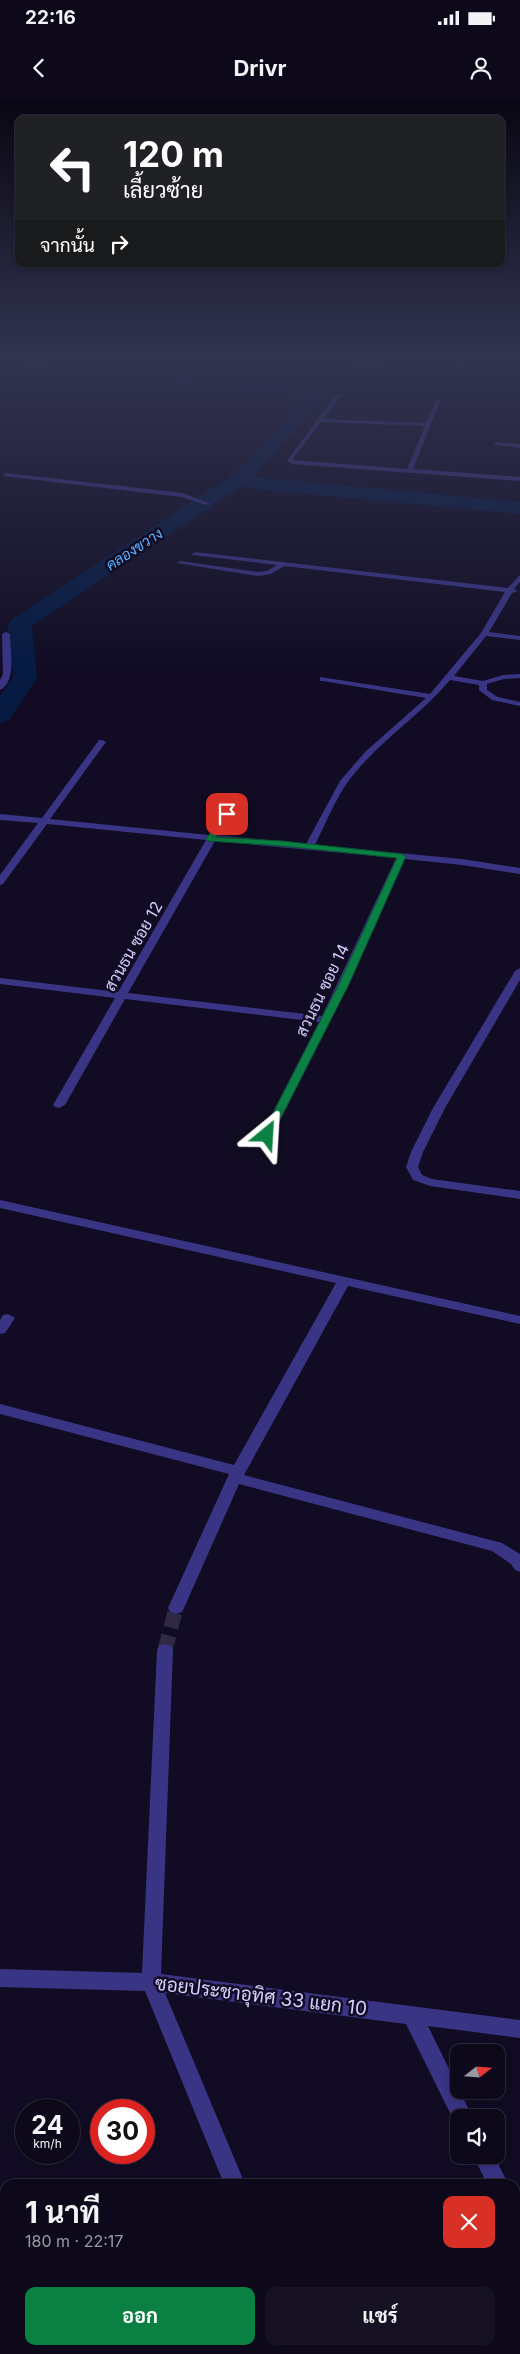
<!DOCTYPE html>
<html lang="th">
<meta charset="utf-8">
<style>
:root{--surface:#0d091a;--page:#161223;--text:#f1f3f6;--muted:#9a9aa2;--line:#2d2a39;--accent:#0b8043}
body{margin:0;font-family:Inter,Sarabun,sans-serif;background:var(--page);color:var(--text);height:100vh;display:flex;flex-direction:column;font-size:19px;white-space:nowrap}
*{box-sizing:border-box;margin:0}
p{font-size:16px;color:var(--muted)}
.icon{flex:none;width:28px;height:28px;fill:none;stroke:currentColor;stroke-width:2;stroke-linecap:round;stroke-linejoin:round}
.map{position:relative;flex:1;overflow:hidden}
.panel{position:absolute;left:0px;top:2079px;width:520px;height:176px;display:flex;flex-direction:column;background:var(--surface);border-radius:15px 15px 0 0;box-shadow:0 2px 8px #0003,0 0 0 1px var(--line)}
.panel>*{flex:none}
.banner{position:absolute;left:15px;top:15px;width:490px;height:152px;border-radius:10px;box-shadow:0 2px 8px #0003,0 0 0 1px var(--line);background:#202124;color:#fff;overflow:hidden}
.needle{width:32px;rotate:73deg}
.fabs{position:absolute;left:450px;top:1944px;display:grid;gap:10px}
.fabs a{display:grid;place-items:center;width:55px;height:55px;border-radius:10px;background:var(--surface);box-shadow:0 2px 8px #0003,0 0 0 1px var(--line);font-size:25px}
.speed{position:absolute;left:15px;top:1999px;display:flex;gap:10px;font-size:25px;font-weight:700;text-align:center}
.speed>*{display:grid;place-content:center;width:65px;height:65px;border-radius:50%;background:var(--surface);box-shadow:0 2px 8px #0003,0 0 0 1px var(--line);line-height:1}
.speed small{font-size:12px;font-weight:400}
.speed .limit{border:8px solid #d22;background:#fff;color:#111}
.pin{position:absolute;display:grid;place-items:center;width:42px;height:42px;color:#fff;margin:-21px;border-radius:10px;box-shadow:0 2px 8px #0006}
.me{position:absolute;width:55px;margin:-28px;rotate:27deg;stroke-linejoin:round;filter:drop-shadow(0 0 4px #0008)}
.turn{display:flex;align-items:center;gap:18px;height:105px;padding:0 25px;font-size:22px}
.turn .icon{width:65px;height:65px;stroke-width:2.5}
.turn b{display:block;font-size:35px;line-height:42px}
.then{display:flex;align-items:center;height:48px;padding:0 25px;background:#0003;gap:10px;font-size:19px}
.round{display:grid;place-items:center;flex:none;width:52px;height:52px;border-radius:10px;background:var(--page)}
.head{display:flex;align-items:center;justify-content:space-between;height:85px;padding:0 25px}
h1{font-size:30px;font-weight:700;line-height:38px}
.cta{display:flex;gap:10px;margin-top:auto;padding:10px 25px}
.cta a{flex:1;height:58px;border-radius:10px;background:var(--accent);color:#fff;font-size:20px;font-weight:700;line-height:58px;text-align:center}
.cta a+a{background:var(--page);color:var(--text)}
.status{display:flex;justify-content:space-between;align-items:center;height:35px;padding:0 25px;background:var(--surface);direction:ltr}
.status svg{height:14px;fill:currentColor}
header{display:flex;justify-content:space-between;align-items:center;height:65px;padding:0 25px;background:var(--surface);font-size:22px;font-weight:700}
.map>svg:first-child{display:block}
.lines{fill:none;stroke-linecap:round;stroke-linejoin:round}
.canal{fill:#061a42;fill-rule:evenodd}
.minor-tunnel{stroke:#2f2944;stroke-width:15;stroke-dasharray:15 8;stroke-linecap:butt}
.minor{fill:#3a3485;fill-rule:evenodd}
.route{fill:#0b8043;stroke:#07532c}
.labels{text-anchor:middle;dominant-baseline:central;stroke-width:5;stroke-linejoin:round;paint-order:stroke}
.far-water-label{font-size:15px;font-style:italic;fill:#5dafff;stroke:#110c23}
.street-label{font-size:16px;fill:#d6cfff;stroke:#110c23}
.near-street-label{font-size:19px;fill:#d6cfff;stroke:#110c23}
</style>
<div class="status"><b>22:16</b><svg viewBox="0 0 49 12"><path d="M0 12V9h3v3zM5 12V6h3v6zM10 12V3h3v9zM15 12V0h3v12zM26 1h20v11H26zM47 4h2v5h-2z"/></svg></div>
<header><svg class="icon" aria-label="back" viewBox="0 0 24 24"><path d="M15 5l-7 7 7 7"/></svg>Drivr<svg class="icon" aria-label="person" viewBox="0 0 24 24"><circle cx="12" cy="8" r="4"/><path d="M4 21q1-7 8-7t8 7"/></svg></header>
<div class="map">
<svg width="520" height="2254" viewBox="0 0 520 2254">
<rect width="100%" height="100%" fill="#110c23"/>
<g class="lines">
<!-- canal -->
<path class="canal" d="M 202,255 L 221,255 L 188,276 L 320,289 L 326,290 L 328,294 L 253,377 L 520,402 L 520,414 L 253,389 L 244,385 L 32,526 L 37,578 L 9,620 L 0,623 L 0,596 L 13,578 L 8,524 L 12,519 L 236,373 L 307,298 L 170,284 L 164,282 L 162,279 L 164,276 Z"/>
<!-- minor-tunnel -->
<path class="minor-tunnel" d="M 165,1550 L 176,1508"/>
<!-- minor -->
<path class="minor" d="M 289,255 L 383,262 L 381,263 Z
M 466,255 L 471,255 L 462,263 L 458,263 Z
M 0,256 L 43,261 L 45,262 L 43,263 L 0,258 Z
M 336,294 L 341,295 L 323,319 L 426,323 L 436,300 L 441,299 L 413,369 L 520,377 L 520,381 L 292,364 L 287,361 ZM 321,322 L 425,326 L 407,369 L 292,360 Z
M 496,342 L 520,344 L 520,348 L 494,345 Z
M 5,373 L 183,393 L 211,404 L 206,405 L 182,397 L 3,376 Z
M 195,452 L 508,488 L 520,475 L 520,482 L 514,489 L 518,491 L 512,493 L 489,532 L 520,536 L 520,540 L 486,536 L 454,576 L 483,581 L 503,575 L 520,574 L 520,578 L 504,579 L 487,584 L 487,590 L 498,597 L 520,602 L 520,606 L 492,600 L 479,590 L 479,585 L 450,580 C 419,617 376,643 347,683 C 334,702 325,725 315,745 L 462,759 L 520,768 L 520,774 L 462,765 L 405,759 L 349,884 L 273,1035 L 267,1039 L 261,1035 L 319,922 L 125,899 L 65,1005 L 59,1008 L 55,1007 L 53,1005 L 115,898 L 0,884 L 0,878 L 118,892 L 206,740 L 47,724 L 3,784 L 0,785 L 0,775 L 38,723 L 0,720 L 0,714 L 42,718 L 99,640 L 102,640 L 106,642 L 50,719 L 209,735 L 232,700 L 235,699 L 239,702 L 218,735 L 306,744 L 340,681 L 365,652 L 426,598 L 323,581 L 320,581 L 320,577 L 430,594 L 481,533 L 505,492 L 284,466 L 271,474 L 258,476 L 177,463 L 180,461 L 258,472 L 267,471 L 277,465 L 193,455 L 192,454 ZM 215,741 L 396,758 L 322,916 L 128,893 Z
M 6,532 L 10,534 C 10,549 17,582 0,590 L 0,580 L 3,574 L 2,534 Z
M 520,868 L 520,880 L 445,1008 L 423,1052 L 418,1067 L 422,1075 L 432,1079 L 520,1091 L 520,1099 L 430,1086 L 413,1080 L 406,1067 L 411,1052 L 433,1008 L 515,871 Z
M 0,1100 L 520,1216 L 520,1224 L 348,1186 L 244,1375 L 502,1443 L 520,1454 L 520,1472 L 515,1470 L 511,1464 L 492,1451 L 239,1384 L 184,1508 L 182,1512 L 176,1514 L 170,1512 L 168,1508 L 229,1374 L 0,1314 L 0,1304 L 234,1365 L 336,1183 L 0,1108 Z
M 8,1214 L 15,1218 L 5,1233 L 0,1234 L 0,1220 L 3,1215 Z
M 165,1544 L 171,1546 L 173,1550 L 161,1874 L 520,1920 L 520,1938 L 428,1926 L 473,2018 L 459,2018 L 459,2026 L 456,2025 L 406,1924 L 165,1893 L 245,2084 L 224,2084 L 145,1891 L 0,1887 L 0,1869 L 142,1873 L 157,1550 L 159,1546 Z
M 473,2055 L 494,2055 L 508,2084 L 487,2084 Z
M 515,2103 L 520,2106 L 520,2135 L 515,2133 Z
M 293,2250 L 316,2250 L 317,2254 L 295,2254 Z"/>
</g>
<!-- sky -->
<linearGradient id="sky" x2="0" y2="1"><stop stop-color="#090713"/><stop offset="0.45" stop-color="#323450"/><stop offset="1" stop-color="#323450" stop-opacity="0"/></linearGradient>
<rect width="520" height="570" fill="url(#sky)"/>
<!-- route -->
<path class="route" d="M 227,712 L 231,714 L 216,737 L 282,741 L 402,754 L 406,756 L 349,884 L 272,1035 L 267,1038 L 262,1035 L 339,884 L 397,758 L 282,746 L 208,741 L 206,739 L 224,713 Z"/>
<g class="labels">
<!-- far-water labels -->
<g class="far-water-label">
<text transform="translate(134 449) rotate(-33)">คลองขวาง</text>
</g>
<!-- street labels -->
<g class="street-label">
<text transform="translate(133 846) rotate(-60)">สวนธน ซอย 12</text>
<text transform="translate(322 890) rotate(-64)">สวนธน ซอย 14</text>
</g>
<!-- near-street labels -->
<g class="near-street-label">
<text transform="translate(261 1896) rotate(7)">ซอยประชาอุทิศ 33 แยก 10</text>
</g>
</g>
</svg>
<div class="fabs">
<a><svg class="needle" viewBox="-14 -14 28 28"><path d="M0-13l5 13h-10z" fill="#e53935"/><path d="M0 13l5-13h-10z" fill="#9a9aa2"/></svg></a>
<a><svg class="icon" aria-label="sound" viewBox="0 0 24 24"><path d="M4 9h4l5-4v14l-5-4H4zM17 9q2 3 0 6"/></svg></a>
</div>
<div class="speed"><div>24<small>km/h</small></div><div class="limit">30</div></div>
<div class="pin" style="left:227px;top:714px;background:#d93025"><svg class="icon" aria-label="arrive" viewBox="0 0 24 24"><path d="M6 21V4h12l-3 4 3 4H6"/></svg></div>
<svg class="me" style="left:267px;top:1035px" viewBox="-20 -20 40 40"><path d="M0-17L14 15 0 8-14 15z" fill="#0b8043" stroke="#fff" stroke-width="4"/></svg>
<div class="banner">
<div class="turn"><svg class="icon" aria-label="left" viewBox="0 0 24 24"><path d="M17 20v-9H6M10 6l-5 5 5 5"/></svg><div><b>120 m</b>เลี้ยวซ้าย</div></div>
<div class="then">จากนั้น<svg class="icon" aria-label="right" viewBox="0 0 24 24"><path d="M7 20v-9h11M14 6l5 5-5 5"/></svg></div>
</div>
<section class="panel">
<div class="head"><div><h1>1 นาที</h1><p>180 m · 22:17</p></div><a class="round" style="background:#d93025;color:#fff"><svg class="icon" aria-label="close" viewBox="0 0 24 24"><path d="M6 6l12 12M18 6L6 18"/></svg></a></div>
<div class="cta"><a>ออก</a><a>แชร์</a></div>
</section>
</div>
